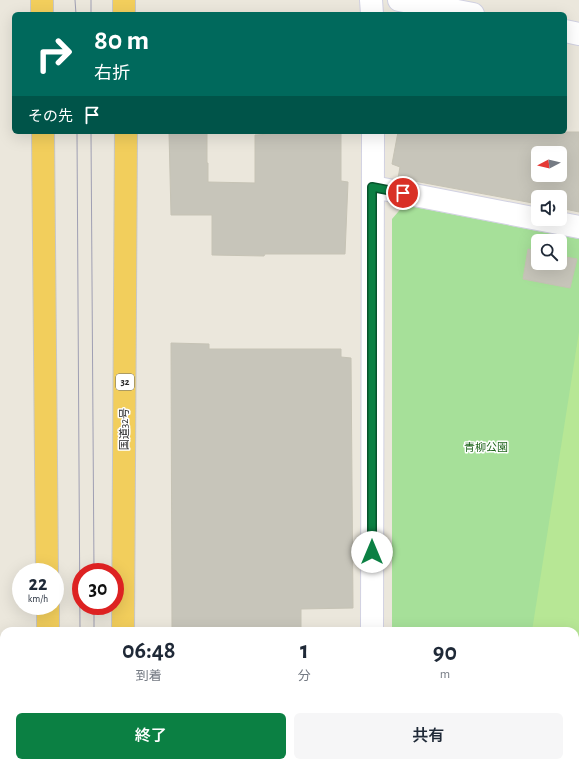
<!DOCTYPE html>
<html lang="ja">
<meta charset="utf-8">
<style>
:root{--surface:#fff;--page:#f6f6f7;--text:#1f2937;--muted:#747a83;--accent:#0b8043}
body{margin:0;font-family:"Alegreya Sans","Noto Sans JP",sans-serif;background:var(--page);color:var(--text);height:100vh;display:flex;flex-direction:column;font-size:15px;white-space:nowrap}
*{box-sizing:border-box;margin:0}
p{font-size:13px;color:var(--muted)}
.icon{flex:none;width:22px;height:22px;fill:none;stroke:currentColor;stroke-width:2;stroke-linecap:round;stroke-linejoin:round}
.map{position:relative;flex:1;overflow:hidden}
.side{position:absolute;left:0px;top:627px;width:579px;height:140px;display:flex;flex-direction:column;background:var(--surface);border-radius:12px 12px 0 0;box-shadow:0 4px 16px #0002}
.side>*{flex:none}
.top-card{position:absolute;left:12px;top:12px;width:555px;height:122px;border-radius:6px;box-shadow:0 4px 16px #0002;background:#00695c;color:#fff;overflow:hidden}
.needle{width:26px;rotate:263deg}
.controls{position:absolute;left:531px;top:146px;display:grid;gap:8px}
.controls a{display:grid;place-items:center;width:36px;height:36px;border-radius:6px;background:var(--surface);box-shadow:0 4px 16px #0002;font-size:20px}
.speed{position:absolute;left:12px;top:563px;display:flex;gap:8px;font-size:20px;font-weight:700;text-align:center}
.speed>*{display:grid;place-content:center;width:52px;height:52px;border-radius:50%;background:var(--surface);box-shadow:0 4px 16px #0002;line-height:1}
.speed small{font-size:10px;font-weight:400}
.speed .limit{border:6px solid #d22;background:#fff;color:#111}
.pin{position:absolute;display:grid;place-items:center;width:34px;height:34px;color:#fff;margin:-17px;border:2px solid #fff;border-radius:50%;box-shadow:0 1px 4px #0007}
.me{position:absolute;width:44px;margin:-22px;rotate:0deg;stroke-linejoin:round;filter:drop-shadow(0 0 3px #0008)}
.turn{display:flex;align-items:center;gap:14px;height:84px;padding:0 16px;font-size:18px}
.turn .icon{width:52px;height:52px;stroke-width:2.5}
.turn b{display:block;font-size:28px;line-height:34px}
.then{display:flex;align-items:center;height:38px;padding:0 16px;background:#0003;gap:8px;font-size:15px}
.eta{display:flex;justify-content:space-evenly;align-items:center;height:68px;text-align:center}
.eta b{font-size:24px;font-weight:600;line-height:28px}
.cta{display:flex;gap:8px;margin-top:auto;padding:8px 16px}
.cta a{flex:1;height:46px;border-radius:6px;background:var(--accent);color:#fff;font-size:16px;font-weight:600;line-height:46px;text-align:center}
.cta a+a{background:var(--page);color:var(--text)}
.map>svg:first-child{display:block}
.green{fill:#a6e099;fill-rule:evenodd}
.pitch{fill:#b7e795}
.building{fill:#c7c5ba;stroke:#c6c3b5;fill-rule:evenodd}
.lines{fill:none;stroke-linecap:round;stroke-linejoin:round}
.minor-casing{stroke:#d1d1e2;stroke-width:24}
.tertiary-casing{stroke:#d1d1e2;stroke-width:24}
.trunk-casing{stroke:#c7c7c7;stroke-width:24}
.minor{stroke:#fff;stroke-width:22}
.tertiary{stroke:#fff;stroke-width:22}
.trunk{stroke:#f2ce5c;stroke-width:22}
.tram{stroke:#9f9fb3;stroke-width:1}
.route-casing{stroke:#07532c;stroke-width:10}
.route{stroke:#0b8043;stroke-width:7}
.labels{text-anchor:middle;dominant-baseline:central;stroke-width:3;stroke-linejoin:round;paint-order:stroke}
.shield{fill:#fff;stroke:#696969;stroke-width:1}
.shield-label{font-size:10px;font-weight:bold;fill:#292929}
.street-label{font-size:11px;fill:#292929;stroke:#fff}
.park-label{font-size:11px;fill:#1f641c;stroke:#fff}
</style>
<div class="map">
<svg width="579" height="767" viewBox="0 0 579 767">
<rect width="100%" height="100%" fill="#ebe7dc"/>
<!-- green -->
<path class="green" d="M 404,205 L 579,239 L 579,742 L 575,741 L 575,631 L 392,631 L 392,219 ZM 538,241 L 560,241 L 560,263 L 538,263 Z"/>
<!-- pitch -->
<path class="pitch" d="M 579,332 L 579,699 L 575,699 L 575,631 L 532,631 Z"/>
<!-- building -->
<path class="building" d="M 169,132 L 207,132 L 207,163 L 208,163 L 208,182 L 255,183 L 255,135 L 271,134 L 271,132 L 341,132 L 341,181 L 348,182 L 345,254 L 265,254 L 264,256 L 212,255 L 212,215 L 171,215 Z
M 398,132 L 579,132 L 579,212 L 560,208 L 560,197 L 538,197 L 538,204 L 398,178 L 400,167 L 392,164 ZM 538,153 L 560,153 L 560,175 L 538,175 Z
M 528,249 L 538,251 L 538,263 L 560,263 L 560,256 L 577,259 L 570,288 L 523,279 Z
M 171,343 L 209,344 L 209,349 L 341,349 L 341,357 L 351,358 L 353,608 L 301,609 L 301,631 L 172,631 Z"/>
<g class="lines">
<defs>
<path id="minor" d="M 371,0 L 372,14
M 373,187 L 579,227
M 372,631 L 373,132
M 0,650 L 4,651
M 373,763 L 373,767
M 567,763 L 579,765"/>
<path id="tertiary" d="M 399,0 L 473,14
M 565,31 L 579,34"/>
<path id="trunk" d="M 42,0 L 42,14
M 124,0 L 124,14
M 43,132 L 47,572
M 48,606 L 48,631
M 123,631 L 126,132
M 48,763 L 48,767
M 123,763 L 123,767"/>
</defs>
<!-- minor casing -->
<use href="#minor" class="minor-casing"/>
<!-- tertiary casing -->
<use href="#tertiary" class="tertiary-casing"/>
<!-- trunk casing -->
<use href="#trunk" class="trunk-casing"/>
<!-- minor -->
<use href="#minor" class="minor"/>
<!-- tertiary -->
<use href="#tertiary" class="tertiary"/>
<!-- trunk -->
<use href="#trunk" class="trunk"/>
<!-- tram -->
<path class="tram" d="M 75,0 L 76,14
M 91,0 L 91,14
M 77,132 L 80,631
M 91,132 L 94,572
M 94,606 L 94,631
M 94,763 L 94,767
M 80,767 L 80,763"/>
</g>
<g class="lines">
<defs>
<path id="route" d="M 372,552 L 372,187 L 403,193"/>
</defs>
<!-- route casing -->
<use href="#route" class="route-casing"/>
<!-- route -->
<use href="#route" class="route"/>
</g>
<g class="labels">
<!-- shield labels -->
<rect class="shield" x="116" y="374" width="18" height="16" rx="3"/>
<g class="shield-label">
<text x="125" y="382">32</text>
</g>
<!-- street labels -->
<g class="street-label">
<text transform="translate(124 429) rotate(-90)">国道32号</text>
</g>
<!-- park labels -->
<g class="park-label">
<text x="486" y="447">青柳公園</text>
</g>
</g>
</svg>
<div class="controls">
<a><svg class="needle" viewBox="-14 -14 28 28"><path d="M0-13l5 13h-10z" fill="#e53935"/><path d="M0 13l5-13h-10z" fill="#747a83"/></svg></a>
<a><svg class="icon" aria-label="sound" viewBox="0 0 24 24"><path d="M4 9h4l5-4v14l-5-4H4zM17 9q2 3 0 6"/></svg></a>
<a><svg class="icon" aria-label="search" viewBox="0 0 24 24"><circle cx="10" cy="10" r="6"/><path d="M15 15l6 6"/></svg></a>
</div>
<div class="speed"><div>22<small>km/h</small></div><div class="limit">30</div></div>
<div class="pin" style="left:403px;top:193px;background:#d93025"><svg class="icon" aria-label="arrive" viewBox="0 0 24 24"><path d="M6 21V4h12l-3 4 3 4H6"/></svg></div>
<svg class="me" style="left:372px;top:552px" viewBox="-20 -20 40 40"><circle r="19" fill="#fff"/><path d="M0-13L10 11 0 6-10 11z" fill="#0b8043"/></svg>
<div class="top-card">
<div class="turn"><svg class="icon" aria-label="right" viewBox="0 0 24 24"><path d="M7 20v-9h11M14 6l5 5-5 5"/></svg><div><b>80 m</b>右折</div></div>
<div class="then">その先<svg class="icon" aria-label="arrive" viewBox="0 0 24 24"><path d="M6 21V4h12l-3 4 3 4H6"/></svg></div>
</div>
<section class="side">
<div class="eta">
<div><b>06:48</b><p>到着</p></div>
<div><b>1</b><p>分</p></div>
<div><b>90</b><p>m</p></div>
</div>
<div class="cta"><a>終了</a><a>共有</a></div>
</section>
</div>
